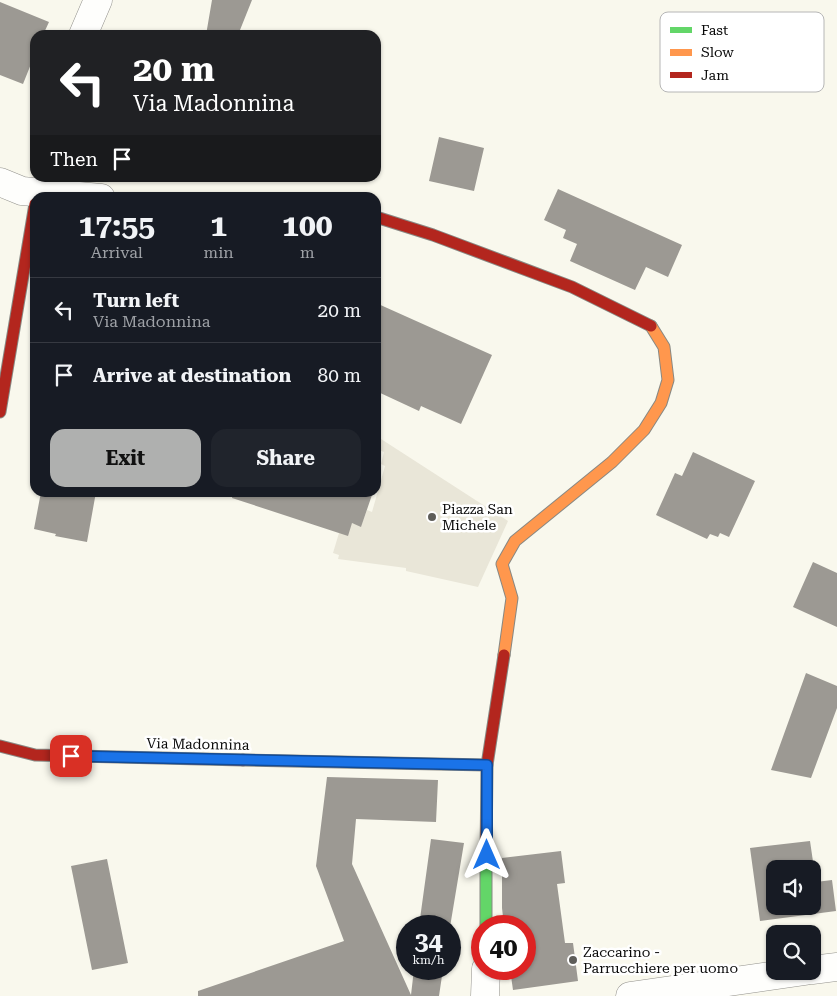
<!DOCTYPE html>
<style>
:root{--surface:#171b24;--page:#20242c;--text:#f1f3f6;--muted:#9ea1a6;--line:#363941;--accent:#afb0af}
body{margin:0;font-family:"Roboto Serif",serif;background:var(--page);color:var(--text);height:100vh;display:flex;flex-direction:column;font-size:19px;white-space:nowrap}
*{box-sizing:border-box;margin:0}
p{font-size:16px;color:var(--muted)}
.icon{flex:none;width:28px;height:28px;fill:none;stroke:currentColor;stroke-width:2;stroke-linecap:round;stroke-linejoin:round}
.map{position:relative;flex:1;overflow:hidden}
.details{position:absolute;left:30px;top:192px;width:351px;height:305px;display:flex;flex-direction:column;background:var(--surface);border-radius:15px;box-shadow:0 1px 4px #0004}
.details>*{flex:none}
.guide{position:absolute;left:30px;top:30px;width:351px;height:152px;border-radius:15px;box-shadow:0 1px 4px #0004;background:#202124;color:#fff;overflow:hidden}
.buttons{position:absolute;left:766px;top:860px;display:grid;gap:10px}
.buttons a{display:grid;place-items:center;width:55px;height:55px;border-radius:10px;background:var(--surface);box-shadow:0 1px 4px #0004;font-size:25px}
.speed{position:absolute;left:396px;top:915px;display:flex;gap:10px;font-size:25px;font-weight:700;text-align:center}
.speed>*{display:grid;place-content:center;width:65px;height:65px;border-radius:50%;background:var(--surface);box-shadow:0 1px 4px #0004;line-height:1}
.speed small{font-size:12px;font-weight:400}
.speed .limit{border:8px solid #d22;background:#fff;color:#111}
.pin{position:absolute;display:grid;place-items:center;width:42px;height:42px;color:#fff;margin:-21px;border-radius:10px;box-shadow:0 2px 8px #0006}
.me{position:absolute;width:55px;margin:-28px;rotate:0deg;stroke-linejoin:round;filter:drop-shadow(0 0 4px #0008)}
.turn{display:flex;align-items:center;gap:18px;height:105px;padding:0 20px;font-size:22px}
.turn .icon{width:65px;height:65px;stroke-width:2.5}
.turn b{display:block;font-size:35px;line-height:42px}
.then{display:flex;align-items:center;height:48px;padding:0 20px;background:#0003;gap:10px;font-size:19px}
.eta{display:flex;justify-content:space-evenly;align-items:center;height:85px;text-align:center}
.eta b{font-size:30px;font-weight:700;line-height:35px}
.primary-button{display:flex;gap:10px;margin-top:auto;padding:10px 20px}
.primary-button a{flex:1;height:58px;border-radius:15px;background:var(--accent);color:#111;font-size:20px;font-weight:700;line-height:58px;text-align:center}
.primary-button a+a{background:var(--page);color:var(--text)}
ul{padding:0;list-style:none}
li{display:flex;align-items:center;gap:15px;height:65px;padding:0 20px;border-top:1px solid var(--line)}
li div{flex:1}
li b{display:block;font-size:19px}
li em{font-style:normal}
.map>svg:first-child{display:block}
.plaza{fill:#e9e6d8}
.building{fill:#9c9993;fill-rule:evenodd}
.lines{fill:none;stroke-linecap:round;stroke-linejoin:round}
.street-casing{stroke:#92918c;stroke-width:29}
.fast-casing{stroke:#888883;stroke-width:13}
.slow-casing{stroke:#888883;stroke-width:13}
.jam-casing{stroke:#888883;stroke-width:13}
.street{stroke:#fefefc;stroke-width:28}
.fast{stroke:#63d668;stroke-width:11}
.slow{stroke:#ff974d;stroke-width:11}
.jam{stroke:#b3261e;stroke-width:11}
.route-casing{stroke:#114b97;stroke-width:12}
.route{stroke:#1a73e8;stroke-width:9}
.poi-dot{fill:#5e5d59;stroke:#fff;stroke-width:2}
.labels{text-anchor:middle;dominant-baseline:central;stroke-width:5;stroke-linejoin:round;paint-order:stroke}
.poi-label{font-size:14px;fill:#0a0a0a;stroke:#fff;text-anchor:start}
.street-label{font-size:14px;fill:#0a0a0a;stroke:#fff}
.key{fill:#fff;stroke:#b6b6b6;stroke-width:1}
.key-label{font-size:14px;fill:#0a0a0a}
</style>
<div class="map">
<svg width="837" height="996" viewBox="0 0 837 996">
<rect width="100%" height="100%" fill="#f9f8ed"/>
<!-- plaza -->
<path class="plaza" d="M 376,437 L 381,439 L 508,521 L 478,587 L 406,571 L 406,568 L 338,559 L 339,555 L 333,553 L 339,533 L 352,523 L 361,526 L 367,510 L 372,512 L 385,466 L 381,464 L 384,452 L 376,449 Z"/>
<!-- building -->
<path class="building" d="M 212,0 L 252,0 L 238,35 L 206,35 Z
M 0,2 L 49,22 L 43,35 L 35,35 L 35,54 L 23,84 L 0,75 Z
M 439,137 L 484,148 L 474,191 L 429,181 Z
M 558,189 L 682,245 L 668,277 L 646,267 L 635,290 L 570,261 L 577,244 L 563,238 L 566,230 L 544,220 Z
M 376,303 L 492,355 L 461,424 L 421,406 L 419,411 L 376,391 Z
M 693,452 L 755,481 L 729,537 L 720,533 L 718,537 L 710,534 L 707,539 L 656,515 L 675,473 L 682,476 Z
M 41,492 L 96,492 L 87,542 L 55,536 L 56,534 L 34,529 Z
M 233,492 L 373,492 L 361,527 L 352,523 L 348,536 L 232,498 Z
M 813,562 L 837,573 L 837,627 L 793,607 Z
M 806,673 L 837,686 L 837,708 L 811,778 L 771,770 Z
M 327,777 L 438,780 L 436,822 L 356,819 L 352,864 L 411,995 L 414,969 L 443,969 L 439,996 L 198,996 L 198,991 L 344,941 L 316,866 Z
M 431,839 L 464,843 L 450,927 L 419,926 Z
M 810,841 L 816,882 L 832,880 L 836,911 L 760,921 L 750,848 ZM 775,869 L 812,869 L 812,906 L 775,906 Z
M 561,851 L 565,883 L 557,884 L 565,943 L 573,943 L 578,981 L 513,990 L 510,969 L 525,969 L 525,926 L 504,926 L 502,908 L 502,858 Z
M 107,859 L 128,963 L 92,970 L 71,866 Z"/>
<g class="lines">
<defs>
<path id="street" d="M 83,35 L 98,0
M 0,182 L 22,191 L 101,198
M 812,970 L 837,967
M 485,996 L 486,969
M 630,996 L 805,971"/>
<path id="fast" d="M 486,926 L 486,857"/>
<path id="slow" d="M 504,655 L 512,598 L 502,564 L 515,541 L 612,462 L 644,430 L 661,403 L 668,380 L 664,347 L 651,326
M 243,760 L 487,765"/>
<path id="jam" d="M 376,217 L 433,235 L 572,287 L 651,326
M 0,412 L 35,204
M 0,746 L 35,755 L 243,760
M 486,857 L 487,765 L 504,655"/>
</defs>
<!-- street casing -->
<use href="#street" class="street-casing"/>
<!-- fast casing -->
<use href="#fast" class="fast-casing"/>
<!-- slow casing -->
<use href="#slow" class="slow-casing"/>
<!-- jam casing -->
<use href="#jam" class="jam-casing"/>
<!-- street -->
<use href="#street" class="street"/>
<!-- fast -->
<use href="#fast" class="fast"/>
<!-- slow -->
<use href="#slow" class="slow"/>
<!-- jam -->
<use href="#jam" class="jam"/>
</g>
<g class="lines">
<defs>
<path id="route" d="M 71,756 L 487,765 L 487,855"/>
</defs>
<!-- route casing -->
<use href="#route" class="route-casing"/>
<!-- route -->
<use href="#route" class="route"/>
</g>
<!-- markers -->
<g class="poi-dot">
<circle cx="432" cy="517" r="5"/>
<circle cx="573" cy="960" r="5"/>
</g>
<g class="labels">
<!-- poi labels -->
<g class="poi-label">
<text x="442" y="509">Piazza San<tspan x="442" dy="16">Michele</tspan></text>
<text x="583" y="952">Zaccarino -<tspan x="583" dy="16">Parrucchiere per uomo</tspan></text>
</g>
<!-- street labels -->
<g class="street-label">
<text transform="translate(198 744) rotate(1)">Via Madonnina</text>
</g>
</g>
<!-- legend -->
<rect x="660" y="12" width="164" height="80" rx="8" class="key"/>
<rect x="670" y="27" width="22" height="6" fill="#63d668"/>
<rect x="670" y="49" width="22" height="7" fill="#ff974d"/>
<rect x="670" y="72" width="22" height="6" fill="#b3261e"/>
<g class="key-label">
<text x="701" y="35">Fast</text>
<text x="701" y="57">Slow</text>
<text x="701" y="80">Jam</text>
</g>
</svg>
<div class="buttons">
<a><svg class="icon" aria-label="sound" viewBox="0 0 24 24"><path d="M4 9h4l5-4v14l-5-4H4zM17 9q2 3 0 6"/></svg></a>
<a><svg class="icon" aria-label="search" viewBox="0 0 24 24"><circle cx="10" cy="10" r="6"/><path d="M15 15l6 6"/></svg></a>
</div>
<div class="speed"><div>34<small>km/h</small></div><div class="limit">40</div></div>
<div class="pin" style="left:71px;top:756px;background:#d93025"><svg class="icon" aria-label="arrive" viewBox="0 0 24 24"><path d="M6 21V4h12l-3 4 3 4H6"/></svg></div>
<svg class="me" style="left:487px;top:855px" viewBox="-20 -20 40 40"><path d="M0-17L14 15 0 8-14 15z" fill="#1a73e8" stroke="#fff" stroke-width="4"/></svg>
<div class="guide">
<div class="turn"><svg class="icon" aria-label="left" viewBox="0 0 24 24"><path d="M17 20v-9H6M10 6l-5 5 5 5"/></svg><div><b>20 m</b>Via Madonnina</div></div>
<div class="then">Then<svg class="icon" aria-label="arrive" viewBox="0 0 24 24"><path d="M6 21V4h12l-3 4 3 4H6"/></svg></div>
</div>
<section class="details">
<div class="eta">
<div><b>17:55</b><p>Arrival</p></div>
<div><b>1</b><p>min</p></div>
<div><b>100</b><p>m</p></div>
</div>
<ul>
<li><svg class="icon" aria-label="left" viewBox="0 0 24 24"><path d="M17 20v-9H6M10 6l-5 5 5 5"/></svg><div><b>Turn left</b><p>Via Madonnina</p></div><em>20 m</em></li>
<li><svg class="icon" aria-label="arrive" viewBox="0 0 24 24"><path d="M6 21V4h12l-3 4 3 4H6"/></svg><div><b>Arrive at destination</b></div><em>80 m</em></li>
</ul>
<div class="primary-button"><a>Exit</a><a>Share</a></div>
</section>
</div>
